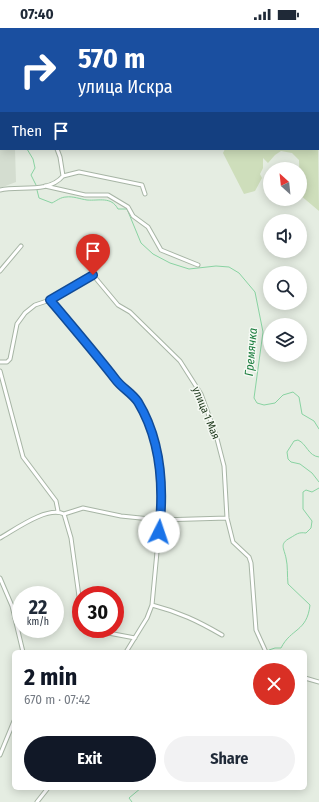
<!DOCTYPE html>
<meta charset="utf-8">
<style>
:root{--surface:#fff;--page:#f2f2f3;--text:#1f2937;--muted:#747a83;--accent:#111827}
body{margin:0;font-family:"Fira Sans Condensed",sans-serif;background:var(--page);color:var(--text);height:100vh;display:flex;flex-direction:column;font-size:15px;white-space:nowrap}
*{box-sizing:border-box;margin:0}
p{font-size:13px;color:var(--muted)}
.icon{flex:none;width:22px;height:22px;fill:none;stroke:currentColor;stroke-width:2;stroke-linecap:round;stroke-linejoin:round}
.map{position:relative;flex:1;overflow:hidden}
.panel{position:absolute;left:12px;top:622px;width:295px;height:140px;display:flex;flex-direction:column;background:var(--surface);border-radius:6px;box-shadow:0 2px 10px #0003}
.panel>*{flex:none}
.top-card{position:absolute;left:0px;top:0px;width:319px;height:122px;box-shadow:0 2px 10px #0003;background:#1a4fa0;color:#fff;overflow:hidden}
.needle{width:26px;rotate:333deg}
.buttons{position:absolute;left:263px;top:134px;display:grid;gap:8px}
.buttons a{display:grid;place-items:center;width:44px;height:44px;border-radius:50%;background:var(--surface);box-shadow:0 2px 10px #0003;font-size:20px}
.speed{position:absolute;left:12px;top:558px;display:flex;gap:8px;font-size:20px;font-weight:700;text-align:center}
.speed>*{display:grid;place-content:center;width:52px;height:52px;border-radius:50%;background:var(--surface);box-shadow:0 2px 10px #0003;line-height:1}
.speed small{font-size:10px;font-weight:400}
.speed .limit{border:6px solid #d22;background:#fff;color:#111}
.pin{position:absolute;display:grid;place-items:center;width:34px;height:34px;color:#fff;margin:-41px -17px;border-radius:50% 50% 50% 0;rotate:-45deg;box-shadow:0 0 4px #0007}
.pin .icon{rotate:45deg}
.me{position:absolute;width:44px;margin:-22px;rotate:4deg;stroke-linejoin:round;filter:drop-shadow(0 0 3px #0008)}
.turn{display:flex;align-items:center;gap:14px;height:84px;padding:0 12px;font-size:18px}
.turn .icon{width:52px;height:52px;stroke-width:2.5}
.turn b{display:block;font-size:28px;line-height:34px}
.then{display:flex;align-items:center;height:38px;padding:0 12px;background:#0003;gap:8px;font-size:15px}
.round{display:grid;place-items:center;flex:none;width:42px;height:42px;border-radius:21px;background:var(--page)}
.summary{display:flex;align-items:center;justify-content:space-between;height:68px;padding:0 12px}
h1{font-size:24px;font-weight:700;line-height:30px;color:var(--accent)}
.cta{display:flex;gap:8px;margin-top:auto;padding:8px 12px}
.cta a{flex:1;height:46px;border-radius:24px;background:var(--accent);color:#fff;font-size:16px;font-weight:700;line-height:46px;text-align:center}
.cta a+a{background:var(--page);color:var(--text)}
.status{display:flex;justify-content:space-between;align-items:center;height:28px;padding:0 20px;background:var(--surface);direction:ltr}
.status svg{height:11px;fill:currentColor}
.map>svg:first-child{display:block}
.built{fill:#d4ddd0}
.green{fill:#cedebb}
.water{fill:#89d3a2}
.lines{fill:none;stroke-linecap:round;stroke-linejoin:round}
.stream{stroke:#89d3a2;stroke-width:1}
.ferry{stroke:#1a7c3d;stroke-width:1;stroke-dasharray:5 4;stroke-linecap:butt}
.minor-casing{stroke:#a7b5a5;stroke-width:5}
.minor{stroke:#fff;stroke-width:3}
.route-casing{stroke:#114b97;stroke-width:10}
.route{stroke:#1a73e8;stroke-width:7}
.labels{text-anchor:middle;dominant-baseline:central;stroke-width:3;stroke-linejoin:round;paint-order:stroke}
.street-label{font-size:11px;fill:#243e22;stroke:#f5f9f3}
.water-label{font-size:12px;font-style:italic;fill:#1a7c3d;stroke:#f5f9f3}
</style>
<div class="status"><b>07:40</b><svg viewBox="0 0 49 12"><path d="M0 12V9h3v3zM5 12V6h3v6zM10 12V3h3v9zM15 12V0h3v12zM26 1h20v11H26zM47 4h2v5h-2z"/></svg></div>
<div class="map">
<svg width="319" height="774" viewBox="0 0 319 774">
<rect width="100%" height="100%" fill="#e5ede2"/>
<!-- built -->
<path class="built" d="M 0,99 L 1,121 L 15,121 L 16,154 L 0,160 Z"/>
<!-- green -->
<path class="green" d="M 318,114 L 319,183 L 300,167 L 299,132 L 292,125 L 281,123 L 275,127 L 268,135 L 263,130 L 263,140 L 260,146 L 262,150 L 255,163 L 244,166 L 223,125 L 225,121 L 318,121 Z"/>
<!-- water -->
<path class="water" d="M 0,0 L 122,0 L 1,1 L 1,90 Z"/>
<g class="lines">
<!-- stream -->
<path class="stream" d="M 27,121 L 33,131 L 35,140 L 31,147 L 36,157
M 37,162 L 39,170 L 52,175 C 56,173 61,169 66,169 C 73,168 80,171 87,172 C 99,173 111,168 118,181 L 127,181 L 141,215 L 153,226 L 170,235 L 189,241 L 216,238 L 229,239 L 239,245 L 255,264 L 263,304 L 254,370 L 257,375 L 264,377 L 275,375 L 283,367 L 293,364 L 299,369 L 302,386 L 314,393 L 319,401
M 319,429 C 308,428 307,416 298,412 L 294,413 L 287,424 L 288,431 L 291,434 L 300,436 L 312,445 L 319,454
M 269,622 L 275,620 L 281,620 C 291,600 307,604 310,577 L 288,556 C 287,547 288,538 286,530 C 284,520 279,516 290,510 C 297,506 298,504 306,505 L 311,500 L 312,493 L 303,481 L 303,464 L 306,462 L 312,464 L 319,460
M 132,774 L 129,770 L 141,760"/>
<!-- ferry -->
<path class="ferry" d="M 27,0 L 27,1
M 0,17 L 1,18"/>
<defs>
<path id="minor" d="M 63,148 L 79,144 L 142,157 L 145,166
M 45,158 L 85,167 L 108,167 L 128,179 L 133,188 L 148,199 L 161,222 L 198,237
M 0,162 C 18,157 48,166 63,148 L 60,129 L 57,121
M 0,243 L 21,218
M 50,272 L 117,353 L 137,373 L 152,406 L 161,454 L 160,492 L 152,577 L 147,590 L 126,624
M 0,334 L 7,334 L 10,331 L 17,296 L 25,285 L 35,277 L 50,272 L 93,247 L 118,277 L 130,284 L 180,333 L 201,366 L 216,407 L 224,438 L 227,490 L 233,514 L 249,529 L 251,535 L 256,602 L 266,624
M 0,343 L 23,429 L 56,473 L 58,483
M 64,486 L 71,510 L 81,583
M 0,510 C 16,501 47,478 64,486 L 83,480 L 121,488 L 160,492 L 227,490
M 0,550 L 12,578 L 23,624
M 152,577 C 179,584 198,593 222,607
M 87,601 L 135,610
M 305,650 L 319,654
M 0,727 L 14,693
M 37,774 L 48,760"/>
</defs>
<!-- minor casing -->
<use href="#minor" class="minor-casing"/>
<!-- minor -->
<use href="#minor" class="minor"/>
</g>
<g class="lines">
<defs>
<path id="route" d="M 93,247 L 50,272 C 72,298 95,325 116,352 C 122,360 132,365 138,374 C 161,412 164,461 159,504"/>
</defs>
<!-- route casing -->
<use href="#route" class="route-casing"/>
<!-- route -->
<use href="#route" class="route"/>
</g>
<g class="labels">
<!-- street labels -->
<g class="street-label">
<text transform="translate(206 385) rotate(68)">улица 1 Мая</text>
</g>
<!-- water labels -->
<g class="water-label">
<text transform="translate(251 324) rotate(-85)">Гремячка</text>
</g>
</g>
</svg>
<div class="buttons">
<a><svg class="needle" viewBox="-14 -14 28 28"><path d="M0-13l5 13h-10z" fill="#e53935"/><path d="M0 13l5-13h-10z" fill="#747a83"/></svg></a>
<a><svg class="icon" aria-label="sound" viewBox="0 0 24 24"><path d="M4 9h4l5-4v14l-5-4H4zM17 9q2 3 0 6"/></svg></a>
<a><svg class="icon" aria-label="search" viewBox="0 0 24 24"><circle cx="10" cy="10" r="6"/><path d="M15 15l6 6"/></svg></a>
<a><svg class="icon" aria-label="layers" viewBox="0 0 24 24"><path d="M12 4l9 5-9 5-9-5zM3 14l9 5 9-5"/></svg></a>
</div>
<div class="speed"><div>22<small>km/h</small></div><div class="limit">30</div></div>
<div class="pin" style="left:93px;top:247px;background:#d93025"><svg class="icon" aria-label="arrive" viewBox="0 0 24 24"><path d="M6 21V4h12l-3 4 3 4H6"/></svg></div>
<svg class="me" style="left:159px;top:504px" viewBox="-20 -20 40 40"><circle r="19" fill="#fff"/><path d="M0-13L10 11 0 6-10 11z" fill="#1a73e8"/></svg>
<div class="top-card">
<div class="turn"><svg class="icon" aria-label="right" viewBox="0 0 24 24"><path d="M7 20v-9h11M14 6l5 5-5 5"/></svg><div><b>570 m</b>улица Искра</div></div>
<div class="then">Then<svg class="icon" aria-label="arrive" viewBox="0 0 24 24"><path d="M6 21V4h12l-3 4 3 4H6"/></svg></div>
</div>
<section class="panel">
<div class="summary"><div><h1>2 min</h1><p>670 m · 07:42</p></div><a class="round" style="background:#d93025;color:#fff"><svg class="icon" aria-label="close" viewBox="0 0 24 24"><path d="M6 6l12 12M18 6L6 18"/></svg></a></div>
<div class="cta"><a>Exit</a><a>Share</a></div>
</section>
</div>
